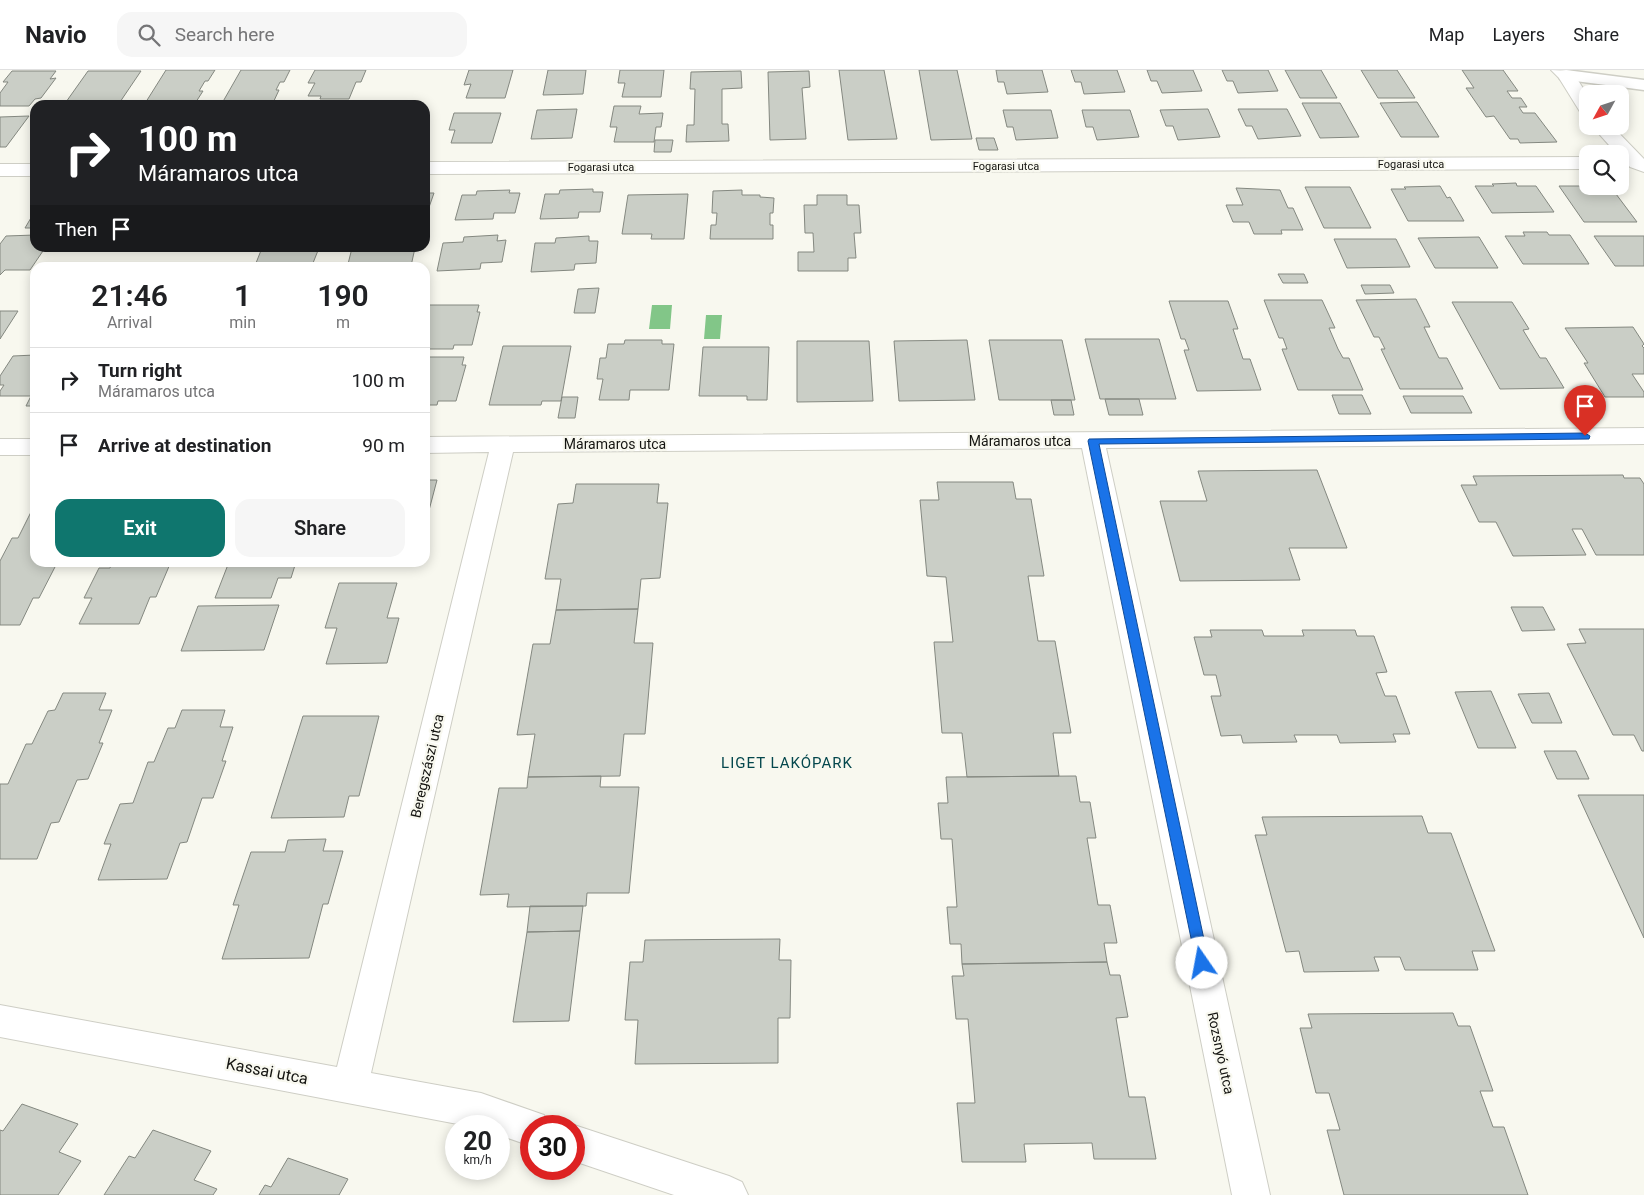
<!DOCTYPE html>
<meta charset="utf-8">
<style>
:root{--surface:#fff;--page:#f6f6f6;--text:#202124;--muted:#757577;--line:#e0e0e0;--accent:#0f766e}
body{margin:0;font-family:Roboto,sans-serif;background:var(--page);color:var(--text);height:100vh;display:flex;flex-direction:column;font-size:19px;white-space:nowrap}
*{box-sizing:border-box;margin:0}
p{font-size:16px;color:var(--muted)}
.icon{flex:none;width:28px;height:28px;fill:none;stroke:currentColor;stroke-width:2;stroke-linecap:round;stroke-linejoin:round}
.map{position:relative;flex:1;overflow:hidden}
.panel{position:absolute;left:30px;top:192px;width:400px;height:305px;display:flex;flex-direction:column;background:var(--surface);border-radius:15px;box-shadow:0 2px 12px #0003}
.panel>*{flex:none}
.top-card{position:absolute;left:30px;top:30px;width:400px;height:152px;border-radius:15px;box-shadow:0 2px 12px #0003;background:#202124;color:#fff;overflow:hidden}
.needle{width:32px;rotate:230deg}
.tools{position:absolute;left:1579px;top:15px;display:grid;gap:10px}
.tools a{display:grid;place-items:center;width:50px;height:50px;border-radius:10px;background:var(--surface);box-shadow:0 2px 12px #0003;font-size:25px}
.speed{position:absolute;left:445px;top:1045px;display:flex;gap:10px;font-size:25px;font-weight:700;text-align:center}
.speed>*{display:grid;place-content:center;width:65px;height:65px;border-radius:50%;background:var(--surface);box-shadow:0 2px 12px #0003;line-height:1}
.speed small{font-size:12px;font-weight:400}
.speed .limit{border:8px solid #d22;background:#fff;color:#111}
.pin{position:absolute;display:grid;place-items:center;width:42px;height:42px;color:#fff;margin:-51px -21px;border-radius:50% 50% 50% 0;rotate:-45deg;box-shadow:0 0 5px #0007}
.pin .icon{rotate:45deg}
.me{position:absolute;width:55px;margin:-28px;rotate:348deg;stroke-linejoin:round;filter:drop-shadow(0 0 4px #0008)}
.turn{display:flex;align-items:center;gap:18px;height:105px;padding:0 25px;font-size:22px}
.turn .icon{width:65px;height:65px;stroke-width:2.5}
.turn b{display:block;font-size:35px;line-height:42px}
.then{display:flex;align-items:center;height:48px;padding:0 25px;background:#0003;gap:10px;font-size:19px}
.eta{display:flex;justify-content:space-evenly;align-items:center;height:85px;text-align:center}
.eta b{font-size:30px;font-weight:600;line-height:35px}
.button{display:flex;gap:10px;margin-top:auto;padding:10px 25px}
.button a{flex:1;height:58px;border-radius:15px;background:var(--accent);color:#fff;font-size:20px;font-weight:600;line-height:58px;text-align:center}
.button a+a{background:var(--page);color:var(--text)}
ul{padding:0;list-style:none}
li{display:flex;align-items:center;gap:15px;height:65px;padding:0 25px;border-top:1px solid var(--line)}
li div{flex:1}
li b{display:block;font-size:19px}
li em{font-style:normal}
header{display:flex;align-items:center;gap:30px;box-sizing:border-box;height:70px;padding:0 25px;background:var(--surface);border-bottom:1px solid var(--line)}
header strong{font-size:24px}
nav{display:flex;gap:28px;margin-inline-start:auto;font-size:18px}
.search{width:350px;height:45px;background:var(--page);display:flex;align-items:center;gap:12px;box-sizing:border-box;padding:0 18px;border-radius:15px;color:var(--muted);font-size:19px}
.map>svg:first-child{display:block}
.water{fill:#82c688}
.building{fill:#cacec6;stroke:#848880}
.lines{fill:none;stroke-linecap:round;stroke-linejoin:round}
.lane-casing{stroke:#cecec5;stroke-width:3}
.street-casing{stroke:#cecec5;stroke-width:2}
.lane{fill:#fff;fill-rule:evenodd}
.street{fill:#fff;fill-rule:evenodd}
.route{fill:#1a73e8;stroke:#114b97}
.labels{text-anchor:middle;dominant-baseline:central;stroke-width:4.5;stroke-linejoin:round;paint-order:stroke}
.far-street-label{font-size:11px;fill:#141411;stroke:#f8f8ef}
.street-label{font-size:14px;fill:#141411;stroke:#f8f8ef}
.neighbourhood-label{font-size:15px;letter-spacing:1px;fill:#04474d;stroke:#f8f8ef}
.near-street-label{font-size:16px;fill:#141411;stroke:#f8f8ef}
</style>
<header>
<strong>Navio</strong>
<div class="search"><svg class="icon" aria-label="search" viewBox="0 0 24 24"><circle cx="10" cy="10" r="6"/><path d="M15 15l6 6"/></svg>Search here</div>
<nav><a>Map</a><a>Layers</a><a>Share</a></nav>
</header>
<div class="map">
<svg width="1644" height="1125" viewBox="0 0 1644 1125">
<rect width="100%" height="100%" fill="#f8f8ef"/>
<!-- water -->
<path class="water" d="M 652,235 L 672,235 L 670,259 L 649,259 Z
M 706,245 L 722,245 L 720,269 L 704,269 Z"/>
<!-- building -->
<path class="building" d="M 166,0 L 215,0 L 208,11 L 205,11 L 199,21 L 203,21 L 194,35 L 144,35 Z
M 241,0 L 290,0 L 284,12 L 280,12 L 276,20 L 279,20 L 272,35 L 221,35 Z
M 315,0 L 366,0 L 361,12 L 356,12 L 349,29 L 320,29 L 321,26 L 308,26 L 315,13 L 308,13 Z
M 469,0 L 513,0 L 505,28 L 466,28 L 471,14 L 464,15 Z
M 548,0 L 586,0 L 583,24 L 543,25 Z
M 620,0 L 664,0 L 661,27 L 622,27 L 625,13 L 618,13 Z
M 839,0 L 884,0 L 897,69 L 848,70 Z
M 919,0 L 957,0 L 972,69 L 931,70 Z
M 996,0 L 1042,0 L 1048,22 L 1007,24 L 1004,12 L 998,12 Z
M 1071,0 L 1117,0 L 1125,22 L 1084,24 L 1081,12 L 1075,12 Z
M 1147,0 L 1193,0 L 1202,21 L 1162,23 L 1157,11 L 1151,11 Z
M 1222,0 L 1268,0 L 1278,21 L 1238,23 L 1233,11 L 1227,11 Z
M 1285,0 L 1321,0 L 1337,28 L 1300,28 Z
M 1361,0 L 1397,0 L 1415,28 L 1378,28 Z
M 1462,0 L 1503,0 L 1518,21 L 1507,21 L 1512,28 L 1521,28 L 1527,37 L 1519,37 L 1523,43 L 1535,43 L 1557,72 L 1520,73 L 1518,69 L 1510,69 L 1494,46 L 1486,47 L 1466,18 L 1474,18 Z
M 12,1 L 56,1 L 50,9 L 56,8 L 41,28 L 35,29 L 29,36 L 0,36 L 0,23 L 8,12 L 3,12 Z
M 88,1 L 141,1 L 120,32 L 66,32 Z
M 741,1 L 742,18 L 722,19 L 722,54 L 728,54 L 729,71 L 686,72 L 687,55 L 694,55 L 695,19 L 690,19 L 691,2 Z
M 809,1 L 810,17 L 802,18 L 806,69 L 770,70 L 768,2 Z
M 1417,32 L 1439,67 L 1401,67 L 1380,33 Z
M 1302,33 L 1340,33 L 1359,67 L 1320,68 Z
M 614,36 L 641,36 L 639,44 L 663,43 L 661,57 L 656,57 L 654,72 L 614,72 L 617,57 L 610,57 Z
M 577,39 L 572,68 L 531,69 L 537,40 Z
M 1208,39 L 1220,67 L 1178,70 L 1173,56 L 1166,56 L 1160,40 Z
M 1238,39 L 1287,39 L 1301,66 L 1258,69 L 1252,56 L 1246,56 Z
M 1003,40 L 1051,40 L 1058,68 L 1016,70 L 1013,57 L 1007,57 Z
M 1082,40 L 1130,40 L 1139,67 L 1097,70 L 1093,57 L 1086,57 Z
M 454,43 L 501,43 L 492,73 L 451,73 L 455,60 L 449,60 Z
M 29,46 L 6,77 L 0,77 L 0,47 Z
M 976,68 L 994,68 L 998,80 L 979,80 Z
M 655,70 L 673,70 L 671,82 L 654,82 Z
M 1516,113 L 1517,116 L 1536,116 L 1554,142 L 1492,143 L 1475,116 L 1494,116 L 1492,114 Z
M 1440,116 L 1447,128 L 1450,127 L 1464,151 L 1408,151 L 1391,119 L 1406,119 L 1404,117 Z
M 1559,116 L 1610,116 L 1637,152 L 1584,152 Z
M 1305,117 L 1350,117 L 1371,158 L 1324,158 Z
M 1236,118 L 1280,120 L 1288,138 L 1293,138 L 1303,160 L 1281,160 L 1282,164 L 1254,164 L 1249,152 L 1233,152 L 1226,135 L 1243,135 Z
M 593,119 L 593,122 L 603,122 L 600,142 L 579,142 L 578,148 L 540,149 L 545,124 L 559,124 L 560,120 Z
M 510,120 L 509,123 L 520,123 L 515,143 L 494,143 L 493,149 L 455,150 L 462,125 L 476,125 L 477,121 Z
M 742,120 L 742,125 L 760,125 L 760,127 L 774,128 L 773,143 L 770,143 L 770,155 L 773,155 L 773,169 L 710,169 L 711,155 L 716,155 L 717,143 L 712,143 L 713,121 Z
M 425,123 L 434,123 L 427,143 L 425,143 Z
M 688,124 L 684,169 L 651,169 L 652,164 L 622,164 L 628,125 Z
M 817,125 L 847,125 L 847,135 L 859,135 L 861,163 L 854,163 L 856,188 L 848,188 L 848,201 L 798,201 L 798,182 L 814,182 L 813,163 L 805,163 L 804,135 L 817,135 Z
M 35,141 L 35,158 L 25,158 Z
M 1523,162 L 1547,162 L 1549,165 L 1570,165 L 1589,194 L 1523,194 L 1505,166 L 1525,166 Z
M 35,165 L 35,178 L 45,178 L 30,200 L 5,200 L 0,205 L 0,174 L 6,166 Z
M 498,165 L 497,171 L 506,170 L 502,192 L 481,193 L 480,199 L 437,201 L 443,173 L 463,172 L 464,167 Z
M 589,166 L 589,171 L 598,171 L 596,193 L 575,194 L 574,200 L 531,202 L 535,173 L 555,173 L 556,168 Z
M 1594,166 L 1644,166 L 1644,196 L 1615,196 Z
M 1479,167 L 1498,198 L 1435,198 L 1418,168 Z
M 1334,169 L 1396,169 L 1410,197 L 1347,198 Z
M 262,178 L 319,178 L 311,198 L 254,198 Z
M 352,178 L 415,178 L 411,196 L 347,198 Z
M 1278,204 L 1304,204 L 1308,213 L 1283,213 Z
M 1361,215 L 1390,215 L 1394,223 L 1365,224 Z
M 599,218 L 595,243 L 574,243 L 578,219 Z
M 1416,229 L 1430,257 L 1424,257 L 1439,288 L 1447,288 L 1463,319 L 1400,319 L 1381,279 L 1385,279 L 1379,267 L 1374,267 L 1356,230 Z
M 1264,230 L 1322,230 L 1335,258 L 1329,258 L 1338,279 L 1343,288 L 1349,288 L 1363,320 L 1298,320 L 1282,279 L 1287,279 L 1283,268 L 1279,268 Z
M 1169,231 L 1228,231 L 1238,259 L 1233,259 L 1243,289 L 1250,289 L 1261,320 L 1197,321 L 1184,280 L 1189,280 L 1185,269 L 1181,269 Z
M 1452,232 L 1512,232 L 1529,259 L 1523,260 L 1540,288 L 1546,288 L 1564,318 L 1500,319 Z
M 425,235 L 479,235 L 477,242 L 480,242 L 472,275 L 454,275 L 453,279 L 425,279 L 425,265 L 427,257 L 425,257 Z
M 0,241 L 18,241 L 0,269 Z
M 1633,257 L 1644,274 L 1642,276 L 1644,278 L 1644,304 L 1632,304 L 1644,322 L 1644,327 L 1605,327 L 1584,293 L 1588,293 L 1565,258 Z
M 1085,269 L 1159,269 L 1176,329 L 1100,329 Z
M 625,270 L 662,270 L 662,274 L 674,274 L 669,320 L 630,320 L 629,330 L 599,330 L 603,309 L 597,309 L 600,288 L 606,288 L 608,274 L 624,274 Z
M 967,270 L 975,330 L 899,331 L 894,271 Z
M 989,270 L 1062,270 L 1075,330 L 999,330 Z
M 797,271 L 869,271 L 873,331 L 797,332 Z
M 503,276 L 571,276 L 561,331 L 542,331 L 541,335 L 489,335 Z
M 703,277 L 769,277 L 767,330 L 747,330 L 747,326 L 699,326 Z
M 35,285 L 35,336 L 26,336 L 31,326 L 0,326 L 0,321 L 4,315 L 0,315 L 0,306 L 13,286 Z
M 425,287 L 464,287 L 462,295 L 466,295 L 456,331 L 438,331 L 437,335 L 425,335 Z
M 1332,325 L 1362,325 L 1371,344 L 1339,344 Z
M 1403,326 L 1463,326 L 1472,343 L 1411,343 Z
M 562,327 L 578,327 L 575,348 L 558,348 Z
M 1105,329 L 1139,329 L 1143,345 L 1109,345 Z
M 1051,330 L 1071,330 L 1074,345 L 1054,345 Z
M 1317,400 L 1347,478 L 1289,478 L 1300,510 L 1180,511 L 1160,431 L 1207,431 L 1198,401 Z
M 1623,405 L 1624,408 L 1640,408 L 1644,414 L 1644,485 L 1596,485 L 1582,459 L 1572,459 L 1586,485 L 1513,486 L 1496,452 L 1479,452 L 1461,415 L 1477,415 L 1473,406 Z
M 425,410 L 437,410 L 427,448 L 425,448 Z
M 937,412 L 1013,412 L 1016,429 L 1031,429 L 1044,506 L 1028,506 L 1038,571 L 1055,571 L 1071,663 L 1053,663 L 1059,706 L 967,707 L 962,663 L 942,663 L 934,572 L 953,572 L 946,507 L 927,506 L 920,430 L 939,430 Z
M 576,414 L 659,414 L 657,433 L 668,433 L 660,508 L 641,509 L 638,539 L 556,540 L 561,509 L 545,509 L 558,434 L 573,433 Z
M 31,442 L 35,443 L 35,492 L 67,492 L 65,495 L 56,495 L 39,528 L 33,528 L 20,555 L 0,555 L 0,491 L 12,468 L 18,468 Z
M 112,492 L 181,492 L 170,494 L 156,527 L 150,527 L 139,554 L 79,554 L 92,528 L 84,528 L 99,498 L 110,498 Z
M 229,492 L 296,492 L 291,508 L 278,508 L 271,528 L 215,528 Z
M 339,513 L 397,513 L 387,548 L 399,548 L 387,593 L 326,594 L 337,558 L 325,558 Z
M 279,535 L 264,580 L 181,581 L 198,536 Z
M 1511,537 L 1543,537 L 1555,560 L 1522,561 Z
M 638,539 L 634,573 L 653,573 L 645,664 L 624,664 L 620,706 L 528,707 L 535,664 L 517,665 L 533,574 L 550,574 L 556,540 Z
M 1579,559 L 1644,559 L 1644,681 L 1642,681 L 1634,665 L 1613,665 L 1567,574 L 1586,573 Z
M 1210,560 L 1262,560 L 1264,566 L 1304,566 L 1302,560 L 1355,560 L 1357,566 L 1374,566 L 1387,602 L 1376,603 L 1385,626 L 1396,626 L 1410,664 L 1393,664 L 1396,672 L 1340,673 L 1337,665 L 1294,665 L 1297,672 L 1243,673 L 1241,665 L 1221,666 L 1211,626 L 1221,626 L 1216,605 L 1204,605 L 1194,567 L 1212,567 Z
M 1491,621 L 1516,678 L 1478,678 L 1455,622 Z
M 63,623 L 106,623 L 99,640 L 112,640 L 99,673 L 103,673 L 88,709 L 77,710 L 59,752 L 51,753 L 37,789 L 0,789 L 0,714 L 8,714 L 26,674 L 32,674 L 48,641 L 55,640 Z
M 1549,623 L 1562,653 L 1532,653 L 1518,624 Z
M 182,640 L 225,640 L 220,657 L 233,657 L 222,691 L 226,691 L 213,728 L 202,728 L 187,772 L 180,773 L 167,809 L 98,810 L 111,774 L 104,774 L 120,734 L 133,733 L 148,692 L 154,692 L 168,658 L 175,658 Z
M 303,646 L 379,646 L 359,726 L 349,726 L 344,747 L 271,748 Z
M 1544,681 L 1576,681 L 1589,709 L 1557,709 Z
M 601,706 L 600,717 L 639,717 L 629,823 L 587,823 L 586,836 L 507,837 L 509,824 L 480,825 L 499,718 L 527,718 L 528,707 Z
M 1076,706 L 1080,732 L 1090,732 L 1096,768 L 1087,768 L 1098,835 L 1110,835 L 1117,873 L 1104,873 L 1107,892 L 962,894 L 961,874 L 950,874 L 947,837 L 957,837 L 952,769 L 941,769 L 938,733 L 948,733 L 946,707 Z
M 1578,725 L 1644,725 L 1644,868 Z
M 1422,746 L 1428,763 L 1451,763 L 1495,881 L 1472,881 L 1478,900 L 1405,900 L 1400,887 L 1374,887 L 1379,901 L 1304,902 L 1299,881 L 1286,882 L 1255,765 L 1267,765 L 1262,747 Z
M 326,769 L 323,781 L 343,781 L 328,834 L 323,834 L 309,888 L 222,889 L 239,835 L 233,835 L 251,782 L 285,782 L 288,770 Z
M 530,836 L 583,836 L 580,861 L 527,862 Z
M 580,861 L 569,951 L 513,952 L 527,862 Z
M 780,869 L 779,890 L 791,890 L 790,948 L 778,948 L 778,993 L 635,994 L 638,950 L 625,950 L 630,892 L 643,892 L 645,870 Z
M 1107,892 L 1110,905 L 1120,905 L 1128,947 L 1116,948 L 1129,1027 L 1145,1027 L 1156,1089 L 1094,1089 L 1092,1073 L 1024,1074 L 1026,1092 L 962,1092 L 957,1033 L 975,1033 L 968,949 L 956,949 L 952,906 L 964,906 L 962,894 Z
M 1453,943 L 1458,956 L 1470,956 L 1493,1021 L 1480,1021 L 1493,1057 L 1504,1057 L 1528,1125 L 1344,1125 L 1327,1060 L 1340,1060 L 1329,1023 L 1316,1023 L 1300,958 L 1312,958 L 1308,944 Z
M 22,1034 L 78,1054 L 59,1082 L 81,1091 L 58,1125 L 0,1125 L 0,1060 L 3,1061 Z
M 153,1060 L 211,1081 L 194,1110 L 217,1119 L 213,1125 L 104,1125 L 129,1086 L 135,1088 Z
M 288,1088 L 348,1109 L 339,1125 L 259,1125 L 265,1115 L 271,1117 Z"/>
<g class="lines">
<defs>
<path id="lane" d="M 1566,0 L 1644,10 L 1644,20 L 1560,9 L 1558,5 L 1560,1 Z"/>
<path id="street" d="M 1551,0 L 1572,1 L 1588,26 L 1588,46 L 1582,45 L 1559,8 Z
M 1592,56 L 1612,56 L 1644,89 L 1644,102 L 1630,97 L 1620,86 L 1620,84 L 1617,84 Z
M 1588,87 L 1588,99 L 425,104 L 425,92 Z
M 0,94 L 35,94 L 35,106 L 0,106 Z
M 1644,358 L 1644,374 L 1106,378 L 1270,1125 L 1232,1125 L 1082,378 L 513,382 L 371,1003 L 481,1023 L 544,1045 L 548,1056 L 531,1056 L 531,1076 L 499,1065 L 499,1056 L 468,1056 L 0,967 L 0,935 L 337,997 L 489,382 L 425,383 L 425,367 Z
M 0,369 L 35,369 L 35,385 L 0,385 Z
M 574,1055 L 729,1106 L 742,1112 L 748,1125 L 674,1125 L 574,1091 L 574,1056 L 570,1056 Z"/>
</defs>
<!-- lane casing -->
<use href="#lane" class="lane-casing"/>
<!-- street casing -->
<use href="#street" class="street-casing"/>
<!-- lane -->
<use href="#lane" class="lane"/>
<!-- street -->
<use href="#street" class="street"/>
</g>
<!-- route -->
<path class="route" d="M 1585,363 L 1590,366 L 1589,369 L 1099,374 L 1209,893 L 1207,897 L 1202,899 L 1197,897 L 1088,371 L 1089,369 Z"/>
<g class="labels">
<!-- far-street labels -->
<g class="far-street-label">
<text x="1411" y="94">Fogarasi utca</text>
<text x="1006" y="96">Fogarasi utca</text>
<text x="601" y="97">Fogarasi utca</text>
</g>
<!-- street labels -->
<g class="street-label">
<text x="1020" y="371">Máramaros utca</text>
<text x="615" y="374">Máramaros utca</text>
<text transform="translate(427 696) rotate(-77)">Beregszászi utca</text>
<text transform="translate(1221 983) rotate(78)">Rozsnyó utca</text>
</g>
<!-- neighbourhood labels -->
<g class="neighbourhood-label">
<text x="787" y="693">LIGET LAKÓPARK</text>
</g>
<!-- near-street labels -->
<g class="near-street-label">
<text transform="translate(267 1001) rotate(11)">Kassai utca</text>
</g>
</g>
</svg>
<div class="tools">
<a><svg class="needle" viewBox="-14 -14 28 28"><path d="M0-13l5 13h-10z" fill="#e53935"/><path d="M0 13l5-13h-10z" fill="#757577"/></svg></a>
<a><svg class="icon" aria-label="search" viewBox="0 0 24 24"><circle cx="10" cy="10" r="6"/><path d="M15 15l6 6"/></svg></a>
</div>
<div class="speed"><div>20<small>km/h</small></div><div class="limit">30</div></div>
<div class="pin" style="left:1585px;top:366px;background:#d93025"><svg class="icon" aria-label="arrive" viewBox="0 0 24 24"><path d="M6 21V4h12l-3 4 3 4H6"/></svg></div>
<svg class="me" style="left:1202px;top:893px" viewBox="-20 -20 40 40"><circle r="19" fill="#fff"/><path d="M0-13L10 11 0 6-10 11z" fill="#1a73e8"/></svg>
<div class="top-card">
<div class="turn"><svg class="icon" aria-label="right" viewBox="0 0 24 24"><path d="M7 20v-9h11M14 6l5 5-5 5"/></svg><div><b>100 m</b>Máramaros utca</div></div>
<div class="then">Then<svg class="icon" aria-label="arrive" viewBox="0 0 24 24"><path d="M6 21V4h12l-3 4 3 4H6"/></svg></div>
</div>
<section class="panel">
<div class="eta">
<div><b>21:46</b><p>Arrival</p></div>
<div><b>1</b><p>min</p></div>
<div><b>190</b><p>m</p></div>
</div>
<ul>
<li><svg class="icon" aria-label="right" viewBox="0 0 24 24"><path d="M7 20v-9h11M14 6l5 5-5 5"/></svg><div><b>Turn right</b><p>Máramaros utca</p></div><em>100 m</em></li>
<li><svg class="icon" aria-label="arrive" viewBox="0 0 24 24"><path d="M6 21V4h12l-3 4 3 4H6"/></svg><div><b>Arrive at destination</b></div><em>90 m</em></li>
</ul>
<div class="button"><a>Exit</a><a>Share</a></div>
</section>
</div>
